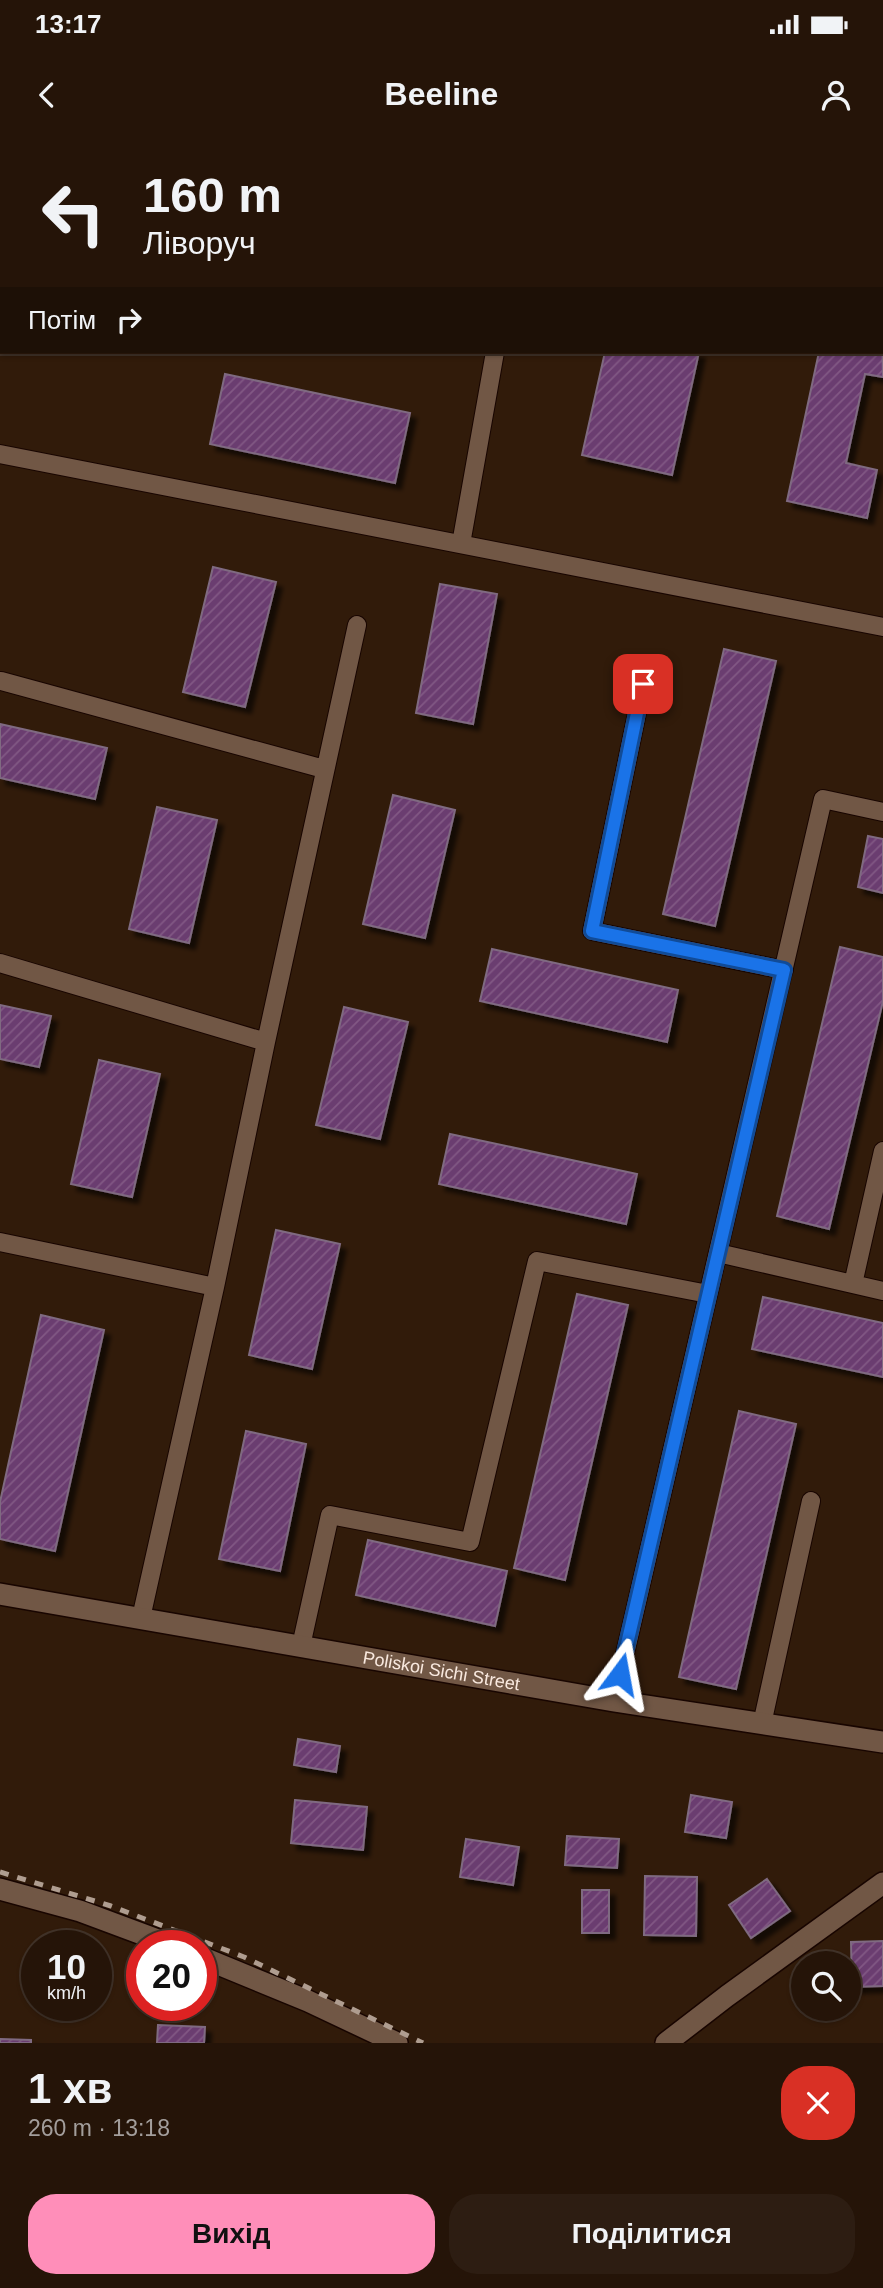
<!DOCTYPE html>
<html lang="uk">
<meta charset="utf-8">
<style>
:root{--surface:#251408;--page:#2d1d12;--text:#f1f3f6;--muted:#a39e9c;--line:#423329;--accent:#ff8eb9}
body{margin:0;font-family:Arial,sans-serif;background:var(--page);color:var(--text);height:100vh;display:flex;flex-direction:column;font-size:26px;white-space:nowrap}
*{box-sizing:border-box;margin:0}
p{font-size:23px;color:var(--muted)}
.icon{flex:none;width:38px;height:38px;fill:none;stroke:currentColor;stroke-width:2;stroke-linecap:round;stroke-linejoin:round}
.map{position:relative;height:1903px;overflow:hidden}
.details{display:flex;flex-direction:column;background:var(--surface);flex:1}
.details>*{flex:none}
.hud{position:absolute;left:0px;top:0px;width:884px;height:214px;box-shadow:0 2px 5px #0004,0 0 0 2px var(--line);background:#251408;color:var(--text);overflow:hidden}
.fabs{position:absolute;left:791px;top:1811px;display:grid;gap:14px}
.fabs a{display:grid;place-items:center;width:70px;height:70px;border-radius:50%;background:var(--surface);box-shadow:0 2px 5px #0004,0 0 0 2px var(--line);font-size:35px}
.speed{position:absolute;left:21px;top:1790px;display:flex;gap:14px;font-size:35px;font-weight:700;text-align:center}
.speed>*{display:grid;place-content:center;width:91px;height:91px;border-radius:50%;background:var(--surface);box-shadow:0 2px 5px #0004,0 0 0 2px var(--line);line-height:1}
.speed small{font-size:18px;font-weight:400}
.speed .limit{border:10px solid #d22;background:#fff;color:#111}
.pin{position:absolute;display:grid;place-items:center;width:60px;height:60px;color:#fff;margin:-30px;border-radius:14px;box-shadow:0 4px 10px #0006}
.me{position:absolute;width:77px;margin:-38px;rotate:13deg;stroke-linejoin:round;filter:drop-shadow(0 0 5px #0008)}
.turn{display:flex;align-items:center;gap:24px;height:147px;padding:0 28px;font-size:32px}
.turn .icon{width:91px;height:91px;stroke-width:2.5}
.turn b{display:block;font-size:49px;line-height:60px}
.then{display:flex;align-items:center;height:66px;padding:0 28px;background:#0003;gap:14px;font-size:26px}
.round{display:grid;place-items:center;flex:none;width:74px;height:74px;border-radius:28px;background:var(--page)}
.head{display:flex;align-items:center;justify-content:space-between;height:119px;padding:0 28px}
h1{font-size:42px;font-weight:700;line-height:52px}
.action{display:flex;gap:14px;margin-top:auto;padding:14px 28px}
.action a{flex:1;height:80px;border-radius:28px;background:var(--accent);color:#111;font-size:28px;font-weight:700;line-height:80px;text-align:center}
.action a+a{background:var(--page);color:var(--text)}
.status{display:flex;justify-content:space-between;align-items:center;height:49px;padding:0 35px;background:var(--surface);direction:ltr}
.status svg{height:19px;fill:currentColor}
header{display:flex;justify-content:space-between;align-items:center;height:91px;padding:0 28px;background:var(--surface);font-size:32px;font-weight:700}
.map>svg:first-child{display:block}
.building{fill:url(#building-hatch);stroke:#7f6a81;stroke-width:2;filter:url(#shadow)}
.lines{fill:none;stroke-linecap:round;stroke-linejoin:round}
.lane-casing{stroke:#180500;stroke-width:20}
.street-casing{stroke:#180500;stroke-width:24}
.lane{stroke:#715745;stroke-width:18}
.street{stroke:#715745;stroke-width:21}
.rail{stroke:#af9d90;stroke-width:5;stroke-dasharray:9 9;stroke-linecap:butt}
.route-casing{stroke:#114b97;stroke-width:18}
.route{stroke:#1a73e8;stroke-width:12}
.labels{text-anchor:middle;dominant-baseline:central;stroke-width:5;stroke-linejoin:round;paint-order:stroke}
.street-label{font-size:18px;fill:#f8e8de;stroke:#271203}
</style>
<div class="status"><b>13:17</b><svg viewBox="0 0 49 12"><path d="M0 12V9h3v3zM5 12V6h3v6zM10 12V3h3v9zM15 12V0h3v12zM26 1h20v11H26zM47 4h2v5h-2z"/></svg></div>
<header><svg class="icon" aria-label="back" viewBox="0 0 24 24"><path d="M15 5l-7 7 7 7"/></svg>Beeline<svg class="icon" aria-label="person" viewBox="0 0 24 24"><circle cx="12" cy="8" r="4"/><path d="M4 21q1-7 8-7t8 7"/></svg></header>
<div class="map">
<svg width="883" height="1903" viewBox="0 0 883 1903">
<defs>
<pattern id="building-hatch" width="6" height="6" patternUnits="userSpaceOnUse" patternTransform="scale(1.75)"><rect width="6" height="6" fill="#6b3c70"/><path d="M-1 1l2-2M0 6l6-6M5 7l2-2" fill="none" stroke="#815884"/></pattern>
<filter id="shadow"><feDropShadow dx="6" dy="6" stdDeviation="2" flood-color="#0009"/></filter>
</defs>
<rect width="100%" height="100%" fill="#311b0a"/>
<!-- building -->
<path class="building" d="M 652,0 L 747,0 L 746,2 L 652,2 Z
M 882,187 L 883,237 L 865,234 L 846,323 L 877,330 L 867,378 L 787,361 L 819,212 L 882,212 Z
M 605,212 L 699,212 L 672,335 L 582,315 Z
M 225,234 L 410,273 L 395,343 L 210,304 Z
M 213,427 L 276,442 L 245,567 L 183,552 Z
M 440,444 L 497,454 L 473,584 L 416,573 Z
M 724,509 L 776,521 L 715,786 L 663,774 Z
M 0,584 L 107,608 L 95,659 L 0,638 Z
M 393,655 L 455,670 L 425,798 L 363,784 Z
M 157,667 L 217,680 L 189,803 L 129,789 Z
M 868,696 L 883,699 L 883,753 L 858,747 Z
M 840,807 L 883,817 L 883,861 L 829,1089 L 777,1076 Z
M 492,809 L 678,850 L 667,902 L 480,861 Z
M 0,865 L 51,876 L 39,927 L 0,919 Z
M 344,867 L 408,882 L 380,999 L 316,985 Z
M 99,920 L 160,934 L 132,1057 L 71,1044 Z
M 450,994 L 637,1034 L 626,1084 L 439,1044 Z
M 276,1090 L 340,1104 L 312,1229 L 249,1215 Z
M 577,1154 L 628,1165 L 565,1440 L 514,1428 Z
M 763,1157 L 883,1183 L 883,1237 L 752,1209 Z
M 41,1175 L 104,1190 L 55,1411 L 0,1399 L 0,1362 Z
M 739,1271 L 796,1284 L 736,1549 L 679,1537 Z
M 246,1291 L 306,1304 L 280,1431 L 219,1419 Z
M 368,1400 L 507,1431 L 495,1486 L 356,1455 Z
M 298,1599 L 340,1606 L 336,1632 L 294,1625 Z
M 691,1655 L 732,1662 L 726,1698 L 685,1692 Z
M 295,1660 L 367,1667 L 363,1710 L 291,1703 Z
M 567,1696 L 619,1699 L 617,1728 L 565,1725 Z
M 466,1699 L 519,1707 L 513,1745 L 460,1737 Z
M 645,1736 L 697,1737 L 696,1796 L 644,1795 Z
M 767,1739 L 790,1771 L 751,1798 L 729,1765 Z
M 582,1750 L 609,1750 L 609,1793 L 582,1793 Z
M 883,1801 L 883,1846 L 852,1847 L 851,1802 Z
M 158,1885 L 205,1887 L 204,1903 L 157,1903 Z
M 0,1899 L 31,1900 L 31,1903 L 0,1903 Z"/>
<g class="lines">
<defs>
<path id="lane" d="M 532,2 L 532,0
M 0,314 L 883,487
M 461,404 L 495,212
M 1,541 L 324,629
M 643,544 L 592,791 L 784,830
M 0,823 L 266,902
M 0,1102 L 215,1147
M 718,1113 L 883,1151
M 853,1144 L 883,1011
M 141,1478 L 215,1147 L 266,902 L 357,485
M 301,1506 L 330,1375 L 470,1402 L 537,1121 L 708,1154
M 614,1561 L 823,659 L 883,672
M 762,1584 L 811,1361"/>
<g id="street">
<path id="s1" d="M 0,1454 L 614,1561 L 883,1602"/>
<path d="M 0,1749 L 80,1771 L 174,1806"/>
<path d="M 201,1817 L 308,1861 L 397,1903"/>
<path d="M 666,1903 L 727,1856 L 883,1743"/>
</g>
</defs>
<!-- lane casing -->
<use href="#lane" class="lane-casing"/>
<!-- street casing -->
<use href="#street" class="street-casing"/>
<!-- lane -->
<use href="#lane" class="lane"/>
<!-- street -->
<use href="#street" class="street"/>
<!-- rail -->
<path class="rail" d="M 0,1732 L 111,1766 L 244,1817 L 423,1903"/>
</g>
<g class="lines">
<defs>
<path id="route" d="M 620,1534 L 784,830 L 592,791 L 643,544"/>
</defs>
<!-- route casing -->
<use href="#route" class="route-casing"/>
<!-- route -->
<use href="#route" class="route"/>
</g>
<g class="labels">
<!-- street labels -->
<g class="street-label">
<text stroke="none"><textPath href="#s1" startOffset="448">Poliskoi Sichi Street</textPath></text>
</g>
</g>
</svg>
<div class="fabs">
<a><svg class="icon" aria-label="search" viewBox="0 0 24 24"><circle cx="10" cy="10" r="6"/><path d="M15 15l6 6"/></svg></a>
</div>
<div class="speed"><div>10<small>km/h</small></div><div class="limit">20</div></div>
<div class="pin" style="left:643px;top:544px;background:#d93025"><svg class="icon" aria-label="arrive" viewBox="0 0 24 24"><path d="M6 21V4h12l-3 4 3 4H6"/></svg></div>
<svg class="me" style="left:620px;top:1534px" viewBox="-20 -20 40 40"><path d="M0-17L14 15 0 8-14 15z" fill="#1a73e8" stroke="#fff" stroke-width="4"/></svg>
<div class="hud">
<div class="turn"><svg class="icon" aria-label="left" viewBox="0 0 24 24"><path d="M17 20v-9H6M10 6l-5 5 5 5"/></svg><div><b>160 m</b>Ліворуч</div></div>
<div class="then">Потім<svg class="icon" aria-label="right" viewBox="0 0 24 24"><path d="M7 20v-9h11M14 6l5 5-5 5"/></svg></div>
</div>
</div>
<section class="details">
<div class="head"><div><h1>1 хв</h1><p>260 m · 13:18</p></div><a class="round" style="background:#d93025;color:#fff"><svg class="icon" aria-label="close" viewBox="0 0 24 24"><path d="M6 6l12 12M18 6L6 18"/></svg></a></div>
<div class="action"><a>Вихід</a><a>Поділитися</a></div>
</section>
